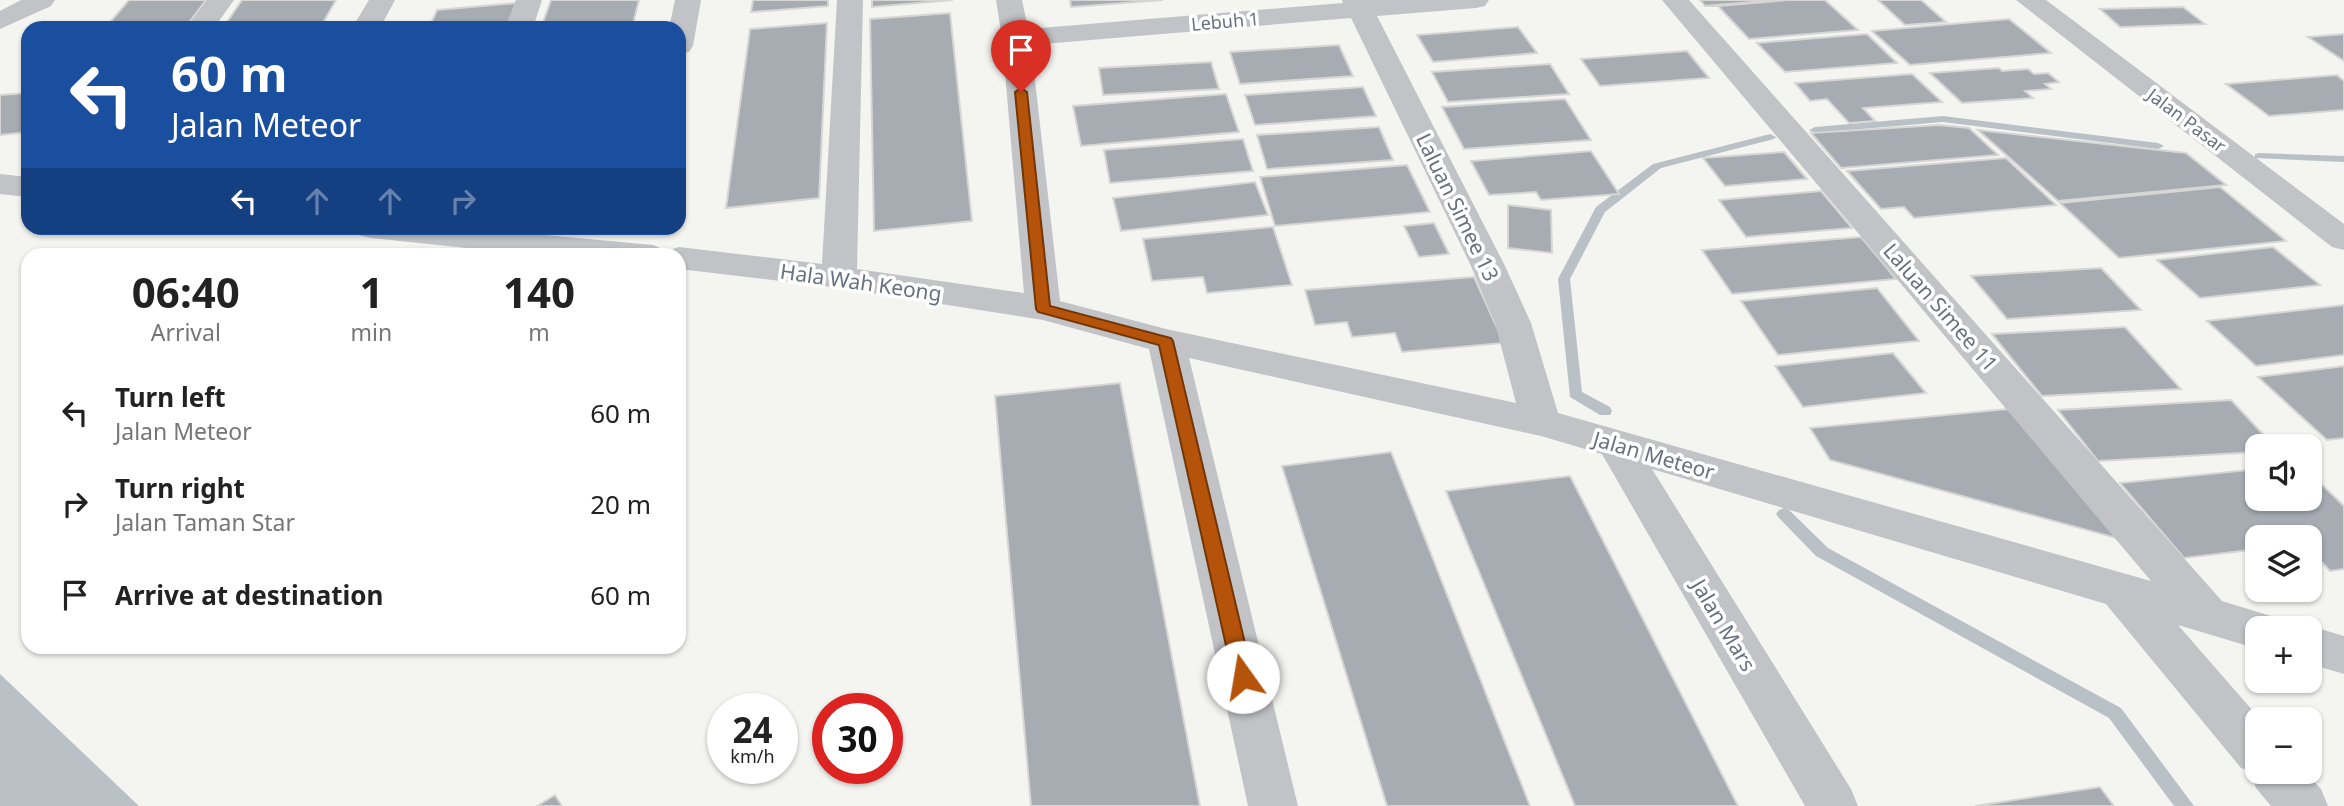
<!DOCTYPE html>
<meta charset="utf-8">
<style>
:root{--surface:#fff;--page:#f6f6f6;--text:#222;--muted:#767676}
body{margin:0;font-family:"Noto Sans",sans-serif;background:var(--page);color:var(--text);height:100vh;display:flex;flex-direction:column;font-size:26px;white-space:nowrap}
*{box-sizing:border-box;margin:0}
p{font-size:23px;color:var(--muted)}
.icon{flex:none;width:38px;height:38px;fill:none;stroke:currentColor;stroke-width:2;stroke-linecap:round;stroke-linejoin:round}
.map{position:relative;flex:1;overflow:hidden}
.panel{position:absolute;left:21px;top:248px;width:665px;height:406px;display:flex;flex-direction:column;background:var(--surface);border-radius:21px;box-shadow:0 2px 5px #0004}
.panel>*{flex:none}
.guide{position:absolute;left:21px;top:21px;width:665px;height:214px;border-radius:21px;box-shadow:0 2px 5px #0004;background:#1a4fa0;color:#fff;overflow:hidden}
.tools{position:absolute;left:2245px;top:434px;display:grid;gap:14px}
.tools a{display:grid;place-items:center;width:77px;height:77px;border-radius:14px;background:var(--surface);box-shadow:0 2px 5px #0004;font-size:35px}
.speed{position:absolute;left:707px;top:693px;display:flex;gap:14px;font-size:35px;font-weight:700;text-align:center}
.speed>*{display:grid;place-content:center;width:91px;height:91px;border-radius:50%;background:var(--surface);box-shadow:0 2px 5px #0004;line-height:1}
.speed small{font-size:18px;font-weight:400}
.speed .limit{border:10px solid #d22;background:#fff;color:#111}
.pin{position:absolute;display:grid;place-items:center;width:60px;height:60px;color:#fff;margin:-72px -30px;border-radius:50% 50% 50% 0;rotate:-45deg;box-shadow:0 0 7px #0007}
.pin .icon{rotate:45deg}
.me{position:absolute;width:77px;margin:-38px;rotate:347deg;stroke-linejoin:round;filter:drop-shadow(0 0 5px #0008)}
.turn{display:flex;align-items:center;gap:24px;height:147px;padding:0 35px;font-size:32px}
.turn .icon{width:91px;height:91px;stroke-width:2.5}
.turn b{display:block;font-size:49px;line-height:60px}
.lanes{display:flex;align-items:center;height:66px;padding:0 35px;background:#0003;justify-content:center;gap:35px;direction:ltr}
.lanes .off{opacity:.35}
.eta{display:flex;justify-content:space-evenly;align-items:center;height:119px;text-align:center}
.eta b{font-size:42px;font-weight:700;line-height:49px}
ul{padding:0;list-style:none}
li{display:flex;align-items:center;gap:21px;height:91px;padding:0 35px}
li div{flex:1}
li b{display:block;font-size:26px}
li em{font-style:normal}
.map>svg:first-child{display:block}
.water{fill:#b9c1c6}
.lines{fill:none;stroke-linecap:round;stroke-linejoin:round}
.stream{fill:#b9c1c6;fill-rule:evenodd}
.building{fill:#a7acb3;stroke:#d6d6d4;stroke-width:2}
.minor{fill:#c1c3c6;fill-rule:evenodd}
.route{fill:#b45309;stroke:#753606;stroke-width:2}
.labels{text-anchor:middle;dominant-baseline:central;stroke-width:7;stroke-linejoin:round;paint-order:stroke}
.far-street-label{font-size:18px;fill:#67717f;stroke:#fff}
.street-label{font-size:21px;fill:#67717f;stroke:#fff}
</style>
<div class="map">
<svg width="2344" height="806" viewBox="0 0 2344 806">
<rect width="100%" height="100%" fill="#f4f5f1"/>
<!-- water -->
<path class="water" d="M 0,674 L 139,806 L 0,806 Z"/>
<g class="lines">
<!-- stream -->
<path class="stream" d="M 1943,116 L 2158,143 L 2164,146 L 2158,149 L 1943,122 L 1815,133 L 1809,130 L 1815,127 Z
M 1770,134 L 1776,137 L 1774,139 L 1661,168 L 1605,212 L 1570,279 L 1582,392 L 1610,407 L 1612,411 L 1610,415 L 1600,415 L 1570,397 L 1558,279 L 1596,207 L 1653,164 Z
M 2259,153 L 2344,156 L 2344,162 L 2255,158 L 2255,154 Z
M 1784,508 L 1789,510 L 1828,548 L 2121,708 L 2194,806 L 2174,806 L 2109,718 L 1816,556 L 1779,518 L 1776,514 L 1779,510 Z"/>
</g>
<!-- building -->
<path class="building" d="M 129,0 L 206,0 L 185,28 L 105,28 Z
M 242,0 L 336,0 L 320,28 L 223,28 Z
M 551,0 L 639,0 L 632,28 L 541,28 Z
M 753,0 L 828,0 L 828,6 L 751,12 Z
M 872,0 L 953,0 L 872,7 Z
M 1070,0 L 1163,0 L 1071,7 Z
M 1700,0 L 1777,0 L 1705,6 Z
M 1788,0 L 1825,0 L 1858,30 L 1749,39 L 1718,6 Z
M 1878,0 L 1921,0 L 1946,22 L 1905,25 Z
M 516,3 L 507,28 L 429,28 L 437,10 Z
M 2183,7 L 2205,24 L 2120,27 L 2100,9 Z
M 950,13 L 972,221 L 874,231 L 870,19 Z
M 2009,19 L 2051,53 L 1910,65 L 1872,31 Z
M 827,23 L 819,198 L 726,208 L 750,29 Z
M 1518,27 L 1537,53 L 1433,62 L 1417,35 Z
M 1867,34 L 1897,63 L 1785,72 L 1757,43 Z
M 2344,34 L 2344,61 L 2308,37 Z
M 1339,45 L 1353,76 L 1240,84 L 1230,52 Z
M 1687,51 L 1709,78 L 1600,86 L 1581,59 Z
M 1211,62 L 1219,89 L 1103,95 L 1099,68 Z
M 1550,64 L 1569,94 L 1448,102 L 1432,72 Z
M 1999,68 L 2002,71 L 2028,69 L 2034,74 L 2048,73 L 2059,82 L 2045,84 L 2051,89 L 2025,91 L 2033,98 L 1962,103 L 1930,73 Z
M 1912,74 L 1942,102 L 1863,108 L 1875,121 L 1849,123 L 1827,99 L 1810,101 L 1795,83 Z
M 2337,75 L 2344,81 L 2344,110 L 2269,116 L 2226,84 Z
M 1363,87 L 1376,116 L 1255,125 L 1245,95 Z
M 28,93 L 28,132 L 0,135 L 0,95 Z
M 1226,94 L 1239,132 L 1081,146 L 1073,106 Z
M 1565,99 L 1591,140 L 1464,149 L 1442,107 Z
M 1939,125 L 1969,128 L 1998,155 L 1841,168 L 1811,133 Z
M 1379,127 L 1393,160 L 1267,169 L 1257,135 Z
M 1978,130 L 2186,153 L 2226,185 L 2058,201 Z
M 1243,139 L 1253,171 L 1110,183 L 1104,150 Z
M 1591,151 L 1619,194 L 1541,200 L 1536,192 L 1489,195 L 1471,161 Z
M 1784,152 L 1807,179 L 1725,186 L 1703,158 Z
M 2006,158 L 2056,205 L 1914,218 L 1904,207 L 1881,209 L 1847,171 Z
M 1407,165 L 1430,212 L 1275,226 L 1260,177 Z
M 1255,182 L 1268,215 L 1121,231 L 1113,198 Z
M 2220,187 L 2286,241 L 2119,258 L 2060,203 Z
M 1821,191 L 1852,228 L 1746,237 L 1719,200 Z
M 1508,205 L 1551,210 L 1552,253 L 1508,248 Z
M 1434,223 L 1449,254 L 1419,257 L 1404,226 Z
M 1273,227 L 1292,285 L 1207,293 L 1203,277 L 1152,281 L 1143,239 Z
M 1861,237 L 1896,279 L 1732,294 L 1702,250 Z
M 2273,247 L 2320,285 L 2200,298 L 2157,260 Z
M 2101,268 L 2141,310 L 2007,319 L 1971,276 Z
M 1474,277 L 1504,343 L 1402,352 L 1395,333 L 1352,337 L 1347,322 L 1315,325 L 1305,290 Z
M 1877,288 L 1919,341 L 1778,355 L 1741,301 Z
M 2344,305 L 2344,355 L 2256,366 L 2207,321 Z
M 2125,327 L 2181,389 L 2042,396 L 1992,334 Z
M 1893,353 L 1926,393 L 1803,407 L 1775,366 Z
M 2344,366 L 2344,438 L 2327,440 L 2258,377 Z
M 1120,383 L 1200,806 L 1031,806 L 995,396 Z
M 2231,400 L 2274,446 L 2258,446 L 2258,452 L 2098,461 L 2058,410 Z
M 2008,409 L 2120,539 L 1830,460 L 1810,428 Z
M 1391,452 L 1530,806 L 1387,806 L 1282,466 Z
M 2258,469 L 2258,499 L 2310,499 L 2310,473 L 2344,506 L 2344,569 L 2330,571 L 2310,549 L 2310,537 L 2258,537 L 2258,549 L 2184,558 L 2120,483 Z
M 1570,476 L 1738,806 L 1575,806 L 1446,491 Z
M 2100,787 L 2114,806 L 1975,806 Z
M 555,795 L 562,806 L 537,806 Z"/>
<g class="lines">
<!-- minor -->
<path class="minor" d="M 21,0 L 55,0 L 51,6 L 0,29 L 0,11 Z
M 207,0 L 234,0 L 214,28 L 186,28 Z
M 369,0 L 395,0 L 380,28 L 352,28 Z
M 516,0 L 542,0 L 533,28 L 505,28 Z
M 675,0 L 701,0 L 693,46 L 689,52 L 679,54 L 679,28 L 669,28 Z
M 837,0 L 863,0 L 857,269 L 1024,293 L 1002,38 L 996,0 L 1022,0 L 1028,29 L 1343,3 L 1342,0 L 1489,0 L 1485,6 L 1476,8 L 1377,16 L 1505,266 L 1531,323 L 1558,413 L 2151,581 L 1662,0 L 1689,0 L 2222,601 L 2274,617 L 2280,628 L 2258,628 L 2258,649 L 2178,625 L 2260,719 L 2258,719 L 2258,772 L 2305,772 L 2321,789 L 2328,806 L 2271,806 L 2256,788 L 2250,771 L 2241,768 L 2106,604 L 1652,469 L 1851,789 L 1858,806 L 1805,806 L 1602,454 L 1541,436 L 1189,358 L 1298,806 L 1248,806 L 1149,349 L 1043,320 L 839,288 L 679,269 L 679,256 L 543,256 L 371,238 L 359,235 L 354,228 L 470,228 L 653,245 L 667,251 L 679,247 L 822,264 ZM 1351,18 L 1471,266 L 1495,323 L 1516,403 L 1166,329 L 1060,301 L 1031,45 Z
M 2016,0 L 2046,0 L 2344,224 L 2344,250 L 2332,247 Z
M 0,174 L 28,177 L 28,197 L 0,194 Z
M 2310,626 L 2344,636 L 2344,674 L 2310,664 L 2310,628 L 2303,628 Z"/>
</g>
<!-- route -->
<path class="route" d="M 1021,88 L 1027,92 L 1050,306 L 1171,338 L 1173,341 L 1253,677 L 1250,683 L 1243,685 L 1236,683 L 1233,677 L 1159,345 L 1038,312 L 1036,309 L 1015,92 Z"/>
<g class="labels">
<!-- far-street labels -->
<g class="far-street-label">
<text transform="translate(1225 21) rotate(-5)">Lebuh 1</text>
<text transform="translate(2187 120) rotate(37)">Jalan Pasar</text>
</g>
<!-- street labels -->
<g class="street-label">
<text transform="translate(1458 207) rotate(64)">Laluan Simee 13</text>
<text transform="translate(861 282) rotate(8)">Hala Wah Keong</text>
<text transform="translate(1941 307) rotate(49)">Laluan Simee 11</text>
<text transform="translate(1654 455) rotate(16)">Jalan Meteor</text>
<text transform="translate(1724 625) rotate(59)">Jalan Mars</text>
</g>
</g>
</svg>
<div class="tools">
<a><svg class="icon" aria-label="sound" viewBox="0 0 24 24"><path d="M4 9h4l5-4v14l-5-4H4zM17 9q2 3 0 6"/></svg></a>
<a><svg class="icon" aria-label="layers" viewBox="0 0 24 24"><path d="M12 4l9 5-9 5-9-5zM3 14l9 5 9-5"/></svg></a>
<a>+</a>
<a>−</a>
</div>
<div class="speed"><div>24<small>km/h</small></div><div class="limit">30</div></div>
<div class="pin" style="left:1021px;top:92px;background:#d93025"><svg class="icon" aria-label="arrive" viewBox="0 0 24 24"><path d="M6 21V4h12l-3 4 3 4H6"/></svg></div>
<svg class="me" style="left:1243px;top:677px" viewBox="-20 -20 40 40"><circle r="19" fill="#fff"/><path d="M0-13L10 11 0 6-10 11z" fill="#b45309"/></svg>
<div class="guide">
<div class="turn"><svg class="icon" aria-label="left" viewBox="0 0 24 24"><path d="M17 20v-9H6M10 6l-5 5 5 5"/></svg><div><b>60 m</b>Jalan Meteor</div></div>
<div class="lanes"><svg class="icon" aria-label="left" viewBox="0 0 24 24"><path d="M17 20v-9H6M10 6l-5 5 5 5"/></svg><svg class="icon off" aria-label="ahead" viewBox="0 0 24 24"><path d="M12 20V5M6 11l6-6 6 6"/></svg><svg class="icon off" aria-label="ahead" viewBox="0 0 24 24"><path d="M12 20V5M6 11l6-6 6 6"/></svg><svg class="icon off" aria-label="right" viewBox="0 0 24 24"><path d="M7 20v-9h11M14 6l5 5-5 5"/></svg></div>
</div>
<section class="panel">
<div class="eta">
<div><b>06:40</b><p>Arrival</p></div>
<div><b>1</b><p>min</p></div>
<div><b>140</b><p>m</p></div>
</div>
<ul>
<li><svg class="icon" aria-label="left" viewBox="0 0 24 24"><path d="M17 20v-9H6M10 6l-5 5 5 5"/></svg><div><b>Turn left</b><p>Jalan Meteor</p></div><em>60 m</em></li>
<li><svg class="icon" aria-label="right" viewBox="0 0 24 24"><path d="M7 20v-9h11M14 6l5 5-5 5"/></svg><div><b>Turn right</b><p>Jalan Taman Star</p></div><em>20 m</em></li>
<li><svg class="icon" aria-label="arrive" viewBox="0 0 24 24"><path d="M6 21V4h12l-3 4 3 4H6"/></svg><div><b>Arrive at destination</b></div><em>60 m</em></li>
</ul>
</section>
</div>
